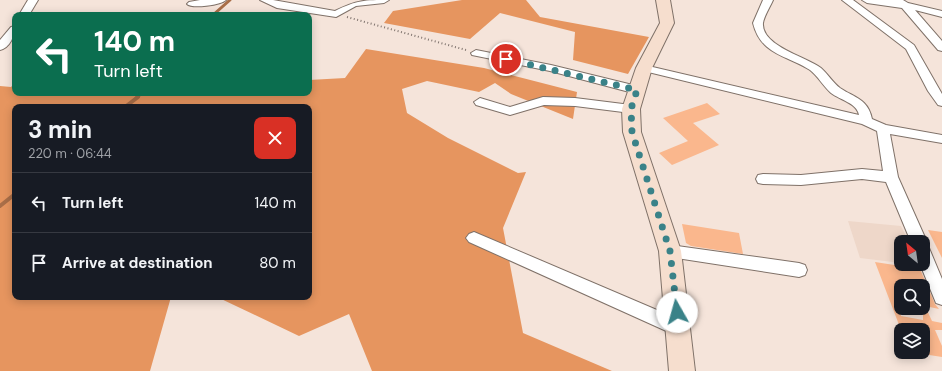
<!DOCTYPE html>
<meta charset="utf-8">
<style>
:root{--surface:#171b24;--page:#20242c;--text:#f1f3f6;--muted:#9ea1a6;--line:#363941}
body{margin:0;font-family:"DM Sans",sans-serif;background:var(--page);color:var(--text);height:100vh;display:flex;flex-direction:column;font-size:15px;white-space:nowrap}
*{box-sizing:border-box;margin:0}
p{font-size:13px;color:var(--muted)}
.icon{flex:none;width:22px;height:22px;fill:none;stroke:currentColor;stroke-width:2;stroke-linecap:round;stroke-linejoin:round}
.map{position:relative;flex:1;overflow:hidden}
.panel{position:absolute;left:12px;top:104px;width:300px;height:196px;display:flex;flex-direction:column;background:var(--surface);border-radius:8px;box-shadow:0 2px 10px #0003}
.panel>*{flex:none}
.guide{position:absolute;left:12px;top:12px;width:300px;height:84px;border-radius:8px;box-shadow:0 2px 10px #0003;background:#0b6e4f;color:#fff;overflow:hidden}
.needle{width:26px;rotate:331deg}
.buttons{position:absolute;left:894px;top:235px;display:grid;gap:8px}
.buttons a{display:grid;place-items:center;width:36px;height:36px;border-radius:8px;background:var(--surface);box-shadow:0 2px 10px #0003;font-size:20px}
.pin{position:absolute;display:grid;place-items:center;width:34px;height:34px;color:#fff;margin:-17px;border:2px solid #fff;border-radius:50%;box-shadow:0 1px 4px #0007}
.me{position:absolute;width:44px;margin:-22px;rotate:353deg;stroke-linejoin:round;filter:drop-shadow(0 0 3px #0008)}
.turn{display:flex;align-items:center;gap:14px;height:84px;padding:0 16px;font-size:18px}
.turn .icon{width:52px;height:52px;stroke-width:2.5}
.turn b{display:block;font-size:28px;line-height:34px}
.round{display:grid;place-items:center;flex:none;width:42px;height:42px;border-radius:8px;background:var(--page)}
.head{display:flex;align-items:center;justify-content:space-between;height:68px;padding:0 16px}
h1{font-size:24px;font-weight:700;line-height:30px}
ul{padding:0;list-style:none}
li{display:flex;align-items:center;gap:12px;height:60px;padding:0 16px;border-top:1px solid var(--line)}
li div{flex:1}
li b{display:block;font-size:15px}
li em{font-style:normal}
.map>svg:first-child{display:block}
.built{fill:#eed7c9}
.forest{fill:#e6955f}
.lines{fill:none;stroke-linecap:round;stroke-linejoin:round}
.stream-far1{stroke:#a96e48;stroke-width:3}
.stream{stroke:#a96e48;stroke-width:4}
.building{fill:#fab78d;fill-rule:evenodd}
.minor-casing{stroke:#7f7168;stroke-width:2}
.secondary-casing{stroke:#7f7168;stroke-width:2}
.path{stroke:#827670;stroke-width:2;stroke-dasharray:1 2.5;stroke-linecap:butt}
.minor{fill:#fff;fill-rule:evenodd}
.secondary{fill:#f6dece;fill-rule:evenodd}
.route{stroke:#3a8288;stroke-width:7;stroke-dasharray:0 12.6}
</style>
<div class="map">
<svg width="942" height="371" viewBox="0 0 942 371">
<rect width="100%" height="100%" fill="#f5e4da"/>
<!-- built -->
<path class="built" d="M 848,221 L 901,226 L 909,242 L 901,242 L 901,263 L 860,258 Z"/>
<!-- forest -->
<path class="forest" d="M 462,0 L 526,0 L 540,17 L 649,37 L 628,74 L 573,60 L 575,32 L 500,13 L 470,39 L 384,23 L 393,11 Z
M 366,49 L 484,68 L 577,92 L 573,119 L 511,94 L 495,83 L 479,92 L 427,81 L 402,89 L 407,113 L 448,138 L 518,173 L 526,172 L 503,228 L 523,333 L 612,371 L 372,371 L 349,314 L 299,336 L 217,297 L 309,297 L 309,107 L 15,107 L 15,297 L 171,297 L 150,371 L 0,371 L 0,86 L 11,87 L 15,83 L 15,93 L 309,93 L 309,80 L 345,78 Z"/>
<g class="lines">
<!-- stream-far1 -->
<path class="stream-far1" d="M 213,15 L 230,0
M 136,98 L 142,93"/>
<!-- stream -->
<path class="stream" d="M 125,107 L 138,97
M 0,206 L 15,194"/>
</g>
<!-- building -->
<path class="building" d="M 707,103 L 720,114 L 693,123 L 719,145 L 672,165 L 659,153 L 688,141 L 663,118 Z
M 682,224 L 739,233 L 743,254 L 691,246 L 686,243 Z
M 928,230 L 942,232 L 942,258 Z
M 875,262 L 920,269 L 935,304 L 939,309 L 925,306 L 932,321 L 942,323 L 942,330 L 935,330 L 942,346 L 942,357 L 923,354 L 923,330 L 901,330 ZM 901,286 L 923,286 L 923,320 L 901,316 Z"/>
<g class="lines">
<defs>
<path id="minor" d="M 28,0 L 38,0 L 29,15 L 19,15 Z
M 200,0 L 226,0 C 221,5 192,9 187,4 L 189,2 Z
M 260,0 L 273,0 L 335,11 C 357,0 364,0 389,0 L 384,3 L 356,6 L 336,17 L 277,8 Z
M 763,0 L 773,0 C 770,7 764,16 763,23 C 761,46 807,57 821,68 C 828,74 833,83 840,88 C 855,98 868,99 872,119 L 886,125 L 942,135 L 942,143 L 890,134 L 898,177 L 927,242 L 924,247 L 929,248 L 942,279 L 942,305 L 936,303 L 920,264 L 923,264 L 923,242 L 911,242 L 886,182 L 862,179 L 801,185 L 763,184 L 758,183 L 756,179 L 758,175 L 763,174 L 801,175 L 862,169 L 883,171 L 877,131 L 862,124 L 640,70 L 638,68 L 644,65 L 859,115 C 857,103 840,100 831,93 C 823,86 818,76 810,70 C 786,55 761,55 753,23 Z
M 842,0 L 853,0 L 914,45 L 942,94 L 942,106 L 938,105 L 928,91 L 906,49 Z
M 862,0 L 903,0 L 908,3 L 942,11 L 942,17 L 915,10 L 942,41 L 942,51 L 938,50 L 902,8 L 867,3 Z
M 15,26 C 15,35 10,48 0,50 L 0,40 L 11,27 Z
M 476,50 L 551,65 L 641,87 L 643,90 L 637,94 L 550,71 L 472,55 L 471,53 Z
M 543,97 L 575,98 L 631,105 L 637,109 L 631,113 L 575,106 L 544,105 L 510,115 L 476,105 L 474,102 L 480,98 L 510,107 Z
M 474,232 L 685,322 L 688,328 L 685,334 L 679,336 L 673,334 L 469,242 L 466,238 L 469,234 Z
M 670,245 L 799,263 L 805,265 L 807,270 L 805,275 L 799,277 L 670,257 L 664,256 L 662,251 L 664,246 Z"/>
<path id="secondary" d="M 656,0 L 670,0 L 674,23 L 652,68 L 640,109 L 641,132 L 681,251 L 695,371 L 669,371 L 659,251 L 623,132 L 622,109 L 636,68 L 660,23 Z"/>
</defs>
<!-- minor casing -->
<use href="#minor" class="minor-casing"/>
<!-- secondary casing -->
<use href="#secondary" class="secondary-casing"/>
<!-- path -->
<path class="path" d="M 347,17 L 466,50"/>
<!-- minor -->
<use href="#minor" class="minor"/>
<!-- secondary -->
<use href="#secondary" class="secondary"/>
</g>
<g class="lines">
<!-- route -->
<path class="route" d="M 506,59 L 637,90 L 631,109 L 632,132 L 670,251 L 677,312"/>
</g>
</svg>
<div class="buttons">
<a><svg class="needle" viewBox="-14 -14 28 28"><path d="M0-13l5 13h-10z" fill="#e53935"/><path d="M0 13l5-13h-10z" fill="#9ea1a6"/></svg></a>
<a><svg class="icon" aria-label="search" viewBox="0 0 24 24"><circle cx="10" cy="10" r="6"/><path d="M15 15l6 6"/></svg></a>
<a><svg class="icon" aria-label="layers" viewBox="0 0 24 24"><path d="M12 4l9 5-9 5-9-5zM3 14l9 5 9-5"/></svg></a>
</div>
<div class="pin" style="left:506px;top:59px;background:#d93025"><svg class="icon" aria-label="arrive" viewBox="0 0 24 24"><path d="M6 21V4h12l-3 4 3 4H6"/></svg></div>
<svg class="me" style="left:677px;top:312px" viewBox="-20 -20 40 40"><circle r="19" fill="#fff"/><path d="M0-13L10 11 0 6-10 11z" fill="#3a8288"/></svg>
<div class="guide">
<div class="turn"><svg class="icon" aria-label="left" viewBox="0 0 24 24"><path d="M17 20v-9H6M10 6l-5 5 5 5"/></svg><div><b>140 m</b>Turn left</div></div>
</div>
<section class="panel">
<div class="head"><div><h1>3 min</h1><p>220 m · 06:44</p></div><a class="round" style="background:#d93025;color:#fff"><svg class="icon" aria-label="close" viewBox="0 0 24 24"><path d="M6 6l12 12M18 6L6 18"/></svg></a></div>
<ul>
<li><svg class="icon" aria-label="left" viewBox="0 0 24 24"><path d="M17 20v-9H6M10 6l-5 5 5 5"/></svg><div><b>Turn left</b></div><em>140 m</em></li>
<li><svg class="icon" aria-label="arrive" viewBox="0 0 24 24"><path d="M6 21V4h12l-3 4 3 4H6"/></svg><div><b>Arrive at destination</b></div><em>80 m</em></li>
</ul>
</section>
</div>
